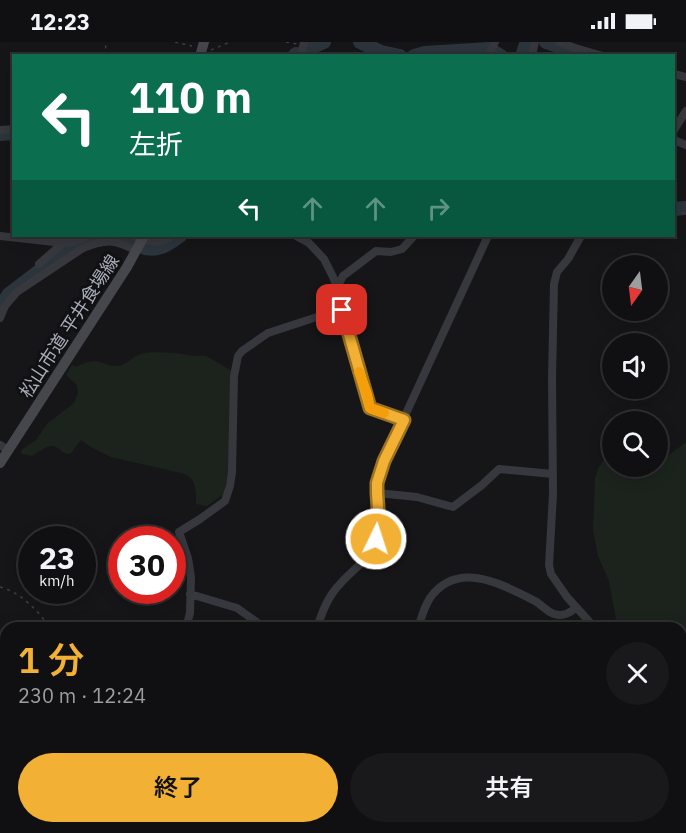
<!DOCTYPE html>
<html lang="ja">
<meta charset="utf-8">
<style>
:root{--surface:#101012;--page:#19191b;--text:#f1f3f6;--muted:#9c9d9f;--line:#303032;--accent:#f2b134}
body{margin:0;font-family:"IBM Plex Sans","Noto Sans JP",sans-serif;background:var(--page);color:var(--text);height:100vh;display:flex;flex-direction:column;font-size:22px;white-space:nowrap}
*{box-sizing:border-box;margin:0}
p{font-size:20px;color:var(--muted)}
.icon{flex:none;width:33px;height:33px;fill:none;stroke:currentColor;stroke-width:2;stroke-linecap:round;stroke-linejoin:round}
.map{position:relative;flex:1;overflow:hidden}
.side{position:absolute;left:0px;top:580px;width:687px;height:212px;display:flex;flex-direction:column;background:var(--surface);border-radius:18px 18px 0 0;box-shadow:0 3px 15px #0003,0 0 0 2px var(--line)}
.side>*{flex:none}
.hud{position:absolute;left:12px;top:12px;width:663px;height:183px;border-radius:0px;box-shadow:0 3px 15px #0003,0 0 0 2px var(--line);background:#0b6e4f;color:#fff;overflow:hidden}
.needle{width:39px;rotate:194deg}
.tools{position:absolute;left:602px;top:213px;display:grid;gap:12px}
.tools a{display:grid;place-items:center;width:66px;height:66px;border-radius:50%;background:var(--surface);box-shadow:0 3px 15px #0003,0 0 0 2px var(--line);font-size:30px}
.speed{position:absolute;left:18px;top:484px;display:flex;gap:12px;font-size:30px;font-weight:700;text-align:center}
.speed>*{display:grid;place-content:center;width:78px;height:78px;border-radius:50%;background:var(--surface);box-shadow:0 3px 15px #0003,0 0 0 2px var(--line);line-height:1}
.speed small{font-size:15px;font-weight:400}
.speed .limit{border:9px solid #d22;background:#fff;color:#111}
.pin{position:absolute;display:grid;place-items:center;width:51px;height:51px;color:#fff;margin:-26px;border-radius:12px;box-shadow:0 3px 9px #0006}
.me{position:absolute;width:66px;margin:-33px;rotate:4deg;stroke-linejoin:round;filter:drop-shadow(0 0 4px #0008)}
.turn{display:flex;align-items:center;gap:21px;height:126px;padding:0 18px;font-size:27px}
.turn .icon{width:78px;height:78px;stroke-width:2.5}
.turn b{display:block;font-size:42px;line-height:51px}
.lanes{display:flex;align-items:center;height:57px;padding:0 18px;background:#0003;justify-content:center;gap:30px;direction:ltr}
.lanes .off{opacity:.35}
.round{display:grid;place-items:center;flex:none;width:63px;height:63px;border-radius:32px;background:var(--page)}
.overview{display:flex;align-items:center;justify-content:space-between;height:102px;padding:0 18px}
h1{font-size:36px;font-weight:600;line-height:45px;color:var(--accent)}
.cta{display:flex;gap:12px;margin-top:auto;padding:12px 18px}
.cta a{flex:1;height:69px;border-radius:36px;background:var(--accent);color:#111;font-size:24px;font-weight:600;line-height:69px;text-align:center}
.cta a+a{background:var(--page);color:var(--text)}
.status{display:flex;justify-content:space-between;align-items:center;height:42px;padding:0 30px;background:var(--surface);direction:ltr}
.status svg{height:16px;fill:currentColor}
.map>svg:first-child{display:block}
.green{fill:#1c231d}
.water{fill:#2c353c}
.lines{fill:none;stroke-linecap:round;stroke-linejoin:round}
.river{stroke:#2c353c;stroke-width:14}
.path{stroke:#3d3f44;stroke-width:1.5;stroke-dasharray:3 4.5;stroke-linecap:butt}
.street{stroke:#37383d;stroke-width:8}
.secondary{stroke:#45474d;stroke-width:10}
.route-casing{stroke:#9d7322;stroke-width:15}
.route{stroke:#f2b134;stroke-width:10}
.slow{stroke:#f59e0b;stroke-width:10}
.labels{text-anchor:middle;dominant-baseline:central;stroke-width:6;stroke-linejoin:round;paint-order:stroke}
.street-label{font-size:18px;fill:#a8adb8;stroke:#111113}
</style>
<div class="status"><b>12:23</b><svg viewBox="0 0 49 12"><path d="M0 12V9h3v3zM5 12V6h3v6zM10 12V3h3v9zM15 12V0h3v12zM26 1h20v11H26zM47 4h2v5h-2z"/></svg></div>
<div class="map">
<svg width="686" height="791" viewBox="0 0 686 791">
<rect width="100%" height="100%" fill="#161618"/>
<!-- green -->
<path class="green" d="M 174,311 L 195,314 L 206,314 L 232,329 L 229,428 L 224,452 L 207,464 L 196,462 C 196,450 197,438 185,432 L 111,415 L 91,405 L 81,398 L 71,411 L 67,412 C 62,410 59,406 54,404 C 48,402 38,411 32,414 L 22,412 L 21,408 L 36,398 L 47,382 L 74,361 L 78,351 L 77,343 L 66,333 L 72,323 L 76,325 C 84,321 93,317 103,321 C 107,322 110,324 116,324 C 126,324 131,315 141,312 C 151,309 163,311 174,311 Z
M 686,400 L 686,791 L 259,791 L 263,786 L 681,786 L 681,586 L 616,586 L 617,583 L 609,539 L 598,514 L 593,488 L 595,437 L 598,426 L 607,414 L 612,412 L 612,424 L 657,424 L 657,417 L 665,416 Z
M 0,776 L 6,776 L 6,786 L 85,786 L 85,791 L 0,791 Z"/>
<!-- water -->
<path class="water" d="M 149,786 L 232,786 L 229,791 L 149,791 Z"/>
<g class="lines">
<!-- river -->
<path class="river" d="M 360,0 L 381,10 L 400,14
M 546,0 L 589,14
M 305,8 L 324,0
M 294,14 L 296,12
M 414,14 L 425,11 L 489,7 L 501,14
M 522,14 L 526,2 L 529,0
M 0,92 L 14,91
M 674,167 L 686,166
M 145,206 C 161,209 168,202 180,194
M 0,265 L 9,252 L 55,217 L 90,199 L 112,195 L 119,195 L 132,201"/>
<!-- path -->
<path class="path" d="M 175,0 L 192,4
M 286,0 L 297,2
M 211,8 L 230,0
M 105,14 L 106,0
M 674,171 L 686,171
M 376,194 L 379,201
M 0,545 C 22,551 38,569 50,586
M 681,747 L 686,756
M 437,786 L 440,791
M 242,791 L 245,786"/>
<!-- street -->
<path class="street" d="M 559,0 L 575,6 L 603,14
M 301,14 L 304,0
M 488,14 L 495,0
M 532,14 L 535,0
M 674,32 L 686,35
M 0,88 L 14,87
M 674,88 L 686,69
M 674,98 L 686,103
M 0,194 L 63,201 L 74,200 L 88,194
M 134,194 C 151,199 157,204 172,194
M 296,194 L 309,201 L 324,217 L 334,237 L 370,366 L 404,378
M 581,194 L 568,217 L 557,230 L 554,242 L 552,336 L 553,452 L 549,523 L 551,532 L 567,555 L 595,586
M 39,222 L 63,201 L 68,194
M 0,276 L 5,264 L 17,250 L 83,206 C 106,197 115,197 136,209
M 0,403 L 8,408
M 377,451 L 417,455 L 453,465 L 482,443 L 499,427 L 553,432
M 190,552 L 237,566 L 265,586
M 186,586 L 190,571 L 191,535 L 188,516 L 179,490 L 200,477 L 225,459 L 230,444 L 232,430 L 234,334 L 238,314 L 242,309 L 268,291 L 320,274 L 325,268 L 343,234 L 347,231 L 376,209 L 391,210 L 402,207 L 414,194
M 317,586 C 322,570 328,554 340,542 C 351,529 366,520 374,504 C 382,486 376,469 377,450 C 377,439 381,429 384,419 L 488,194
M 418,586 C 421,577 424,565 430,556 C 458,517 503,543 535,559 C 542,563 547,570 554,572 C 563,575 569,571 576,566"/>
<!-- secondary -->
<path class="secondary" d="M 200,14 L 204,0
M 0,421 L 127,225 L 144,194"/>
</g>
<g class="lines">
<defs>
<path id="route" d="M 342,268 L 370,366 L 404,378 L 384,419 L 377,441 L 377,451 L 379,481 L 376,497"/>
</defs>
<!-- route casing -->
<use href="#route" class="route-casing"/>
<!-- route -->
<use href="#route" class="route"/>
<!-- slow -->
<path class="slow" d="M 359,330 L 367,352 L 370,366 L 384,371"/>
</g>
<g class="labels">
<!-- street labels -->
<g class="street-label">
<text transform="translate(69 284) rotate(-57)">松山市道 平井食場線</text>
</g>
</g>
</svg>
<div class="tools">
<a><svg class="needle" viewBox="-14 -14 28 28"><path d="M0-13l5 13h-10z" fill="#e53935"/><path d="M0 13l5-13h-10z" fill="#9c9d9f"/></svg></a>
<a><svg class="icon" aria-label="sound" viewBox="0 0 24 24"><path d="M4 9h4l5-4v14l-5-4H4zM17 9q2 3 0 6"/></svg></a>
<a><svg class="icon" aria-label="search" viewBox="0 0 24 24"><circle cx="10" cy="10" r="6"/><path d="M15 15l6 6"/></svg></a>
</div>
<div class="speed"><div>23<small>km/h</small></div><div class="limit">30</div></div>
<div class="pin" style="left:342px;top:268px;background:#d93025"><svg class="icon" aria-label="arrive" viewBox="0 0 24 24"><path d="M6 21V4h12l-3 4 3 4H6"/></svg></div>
<svg class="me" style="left:376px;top:497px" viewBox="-20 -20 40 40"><circle r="17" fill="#f2b134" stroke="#fff" stroke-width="3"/><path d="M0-11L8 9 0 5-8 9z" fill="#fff"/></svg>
<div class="hud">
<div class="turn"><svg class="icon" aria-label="left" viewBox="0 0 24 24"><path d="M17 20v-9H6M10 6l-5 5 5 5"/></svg><div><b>110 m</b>左折</div></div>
<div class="lanes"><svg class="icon" aria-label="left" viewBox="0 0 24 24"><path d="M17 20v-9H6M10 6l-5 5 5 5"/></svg><svg class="icon off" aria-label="ahead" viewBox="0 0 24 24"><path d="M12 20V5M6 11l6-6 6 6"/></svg><svg class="icon off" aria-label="ahead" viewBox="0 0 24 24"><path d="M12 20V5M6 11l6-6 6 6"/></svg><svg class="icon off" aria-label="right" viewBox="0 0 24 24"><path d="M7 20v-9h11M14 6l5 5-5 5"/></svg></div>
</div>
<section class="side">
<div class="overview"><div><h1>1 分</h1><p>230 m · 12:24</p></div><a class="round"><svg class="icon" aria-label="close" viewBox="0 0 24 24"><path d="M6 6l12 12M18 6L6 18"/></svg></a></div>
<div class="cta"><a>終了</a><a>共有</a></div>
</section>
</div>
